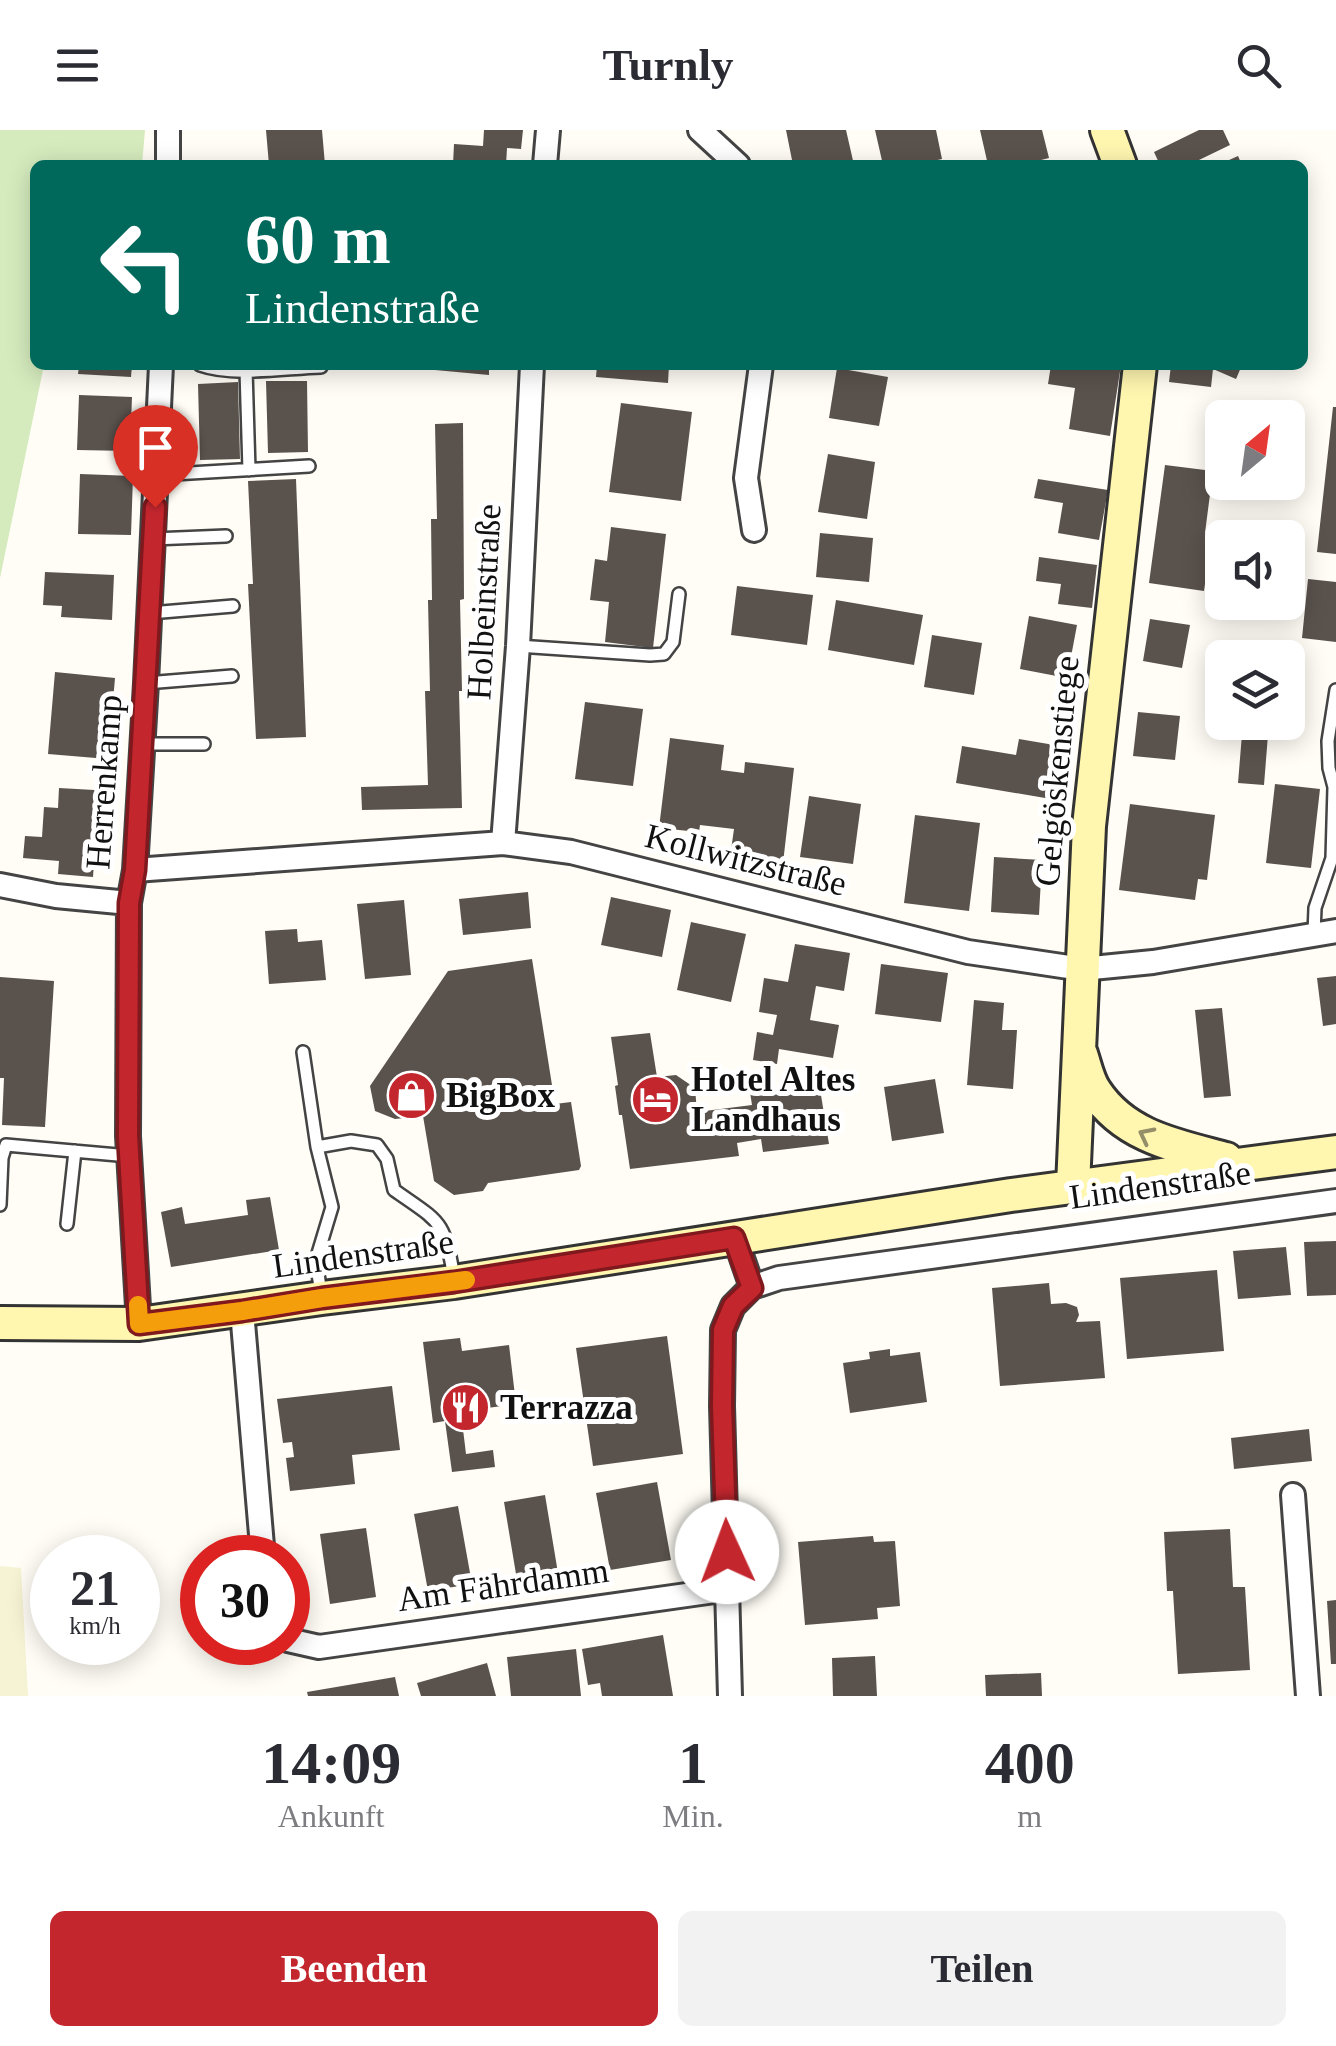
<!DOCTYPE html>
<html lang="de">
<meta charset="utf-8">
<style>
:root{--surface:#fff;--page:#f2f2f3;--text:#2b2b33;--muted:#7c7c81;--accent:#c4262e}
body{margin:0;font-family:"Times New Roman",serif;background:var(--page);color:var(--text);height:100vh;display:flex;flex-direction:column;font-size:38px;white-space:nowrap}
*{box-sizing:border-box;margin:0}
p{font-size:32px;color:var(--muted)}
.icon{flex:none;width:55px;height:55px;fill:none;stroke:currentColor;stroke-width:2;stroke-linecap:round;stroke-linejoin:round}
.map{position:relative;height:1566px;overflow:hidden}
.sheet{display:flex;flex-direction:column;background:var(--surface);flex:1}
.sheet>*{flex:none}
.guide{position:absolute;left:30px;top:30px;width:1278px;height:210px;border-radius:15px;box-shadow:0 5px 25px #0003;background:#00695c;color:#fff;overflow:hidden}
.needle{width:65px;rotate:29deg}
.buttons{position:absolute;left:1205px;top:270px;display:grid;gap:20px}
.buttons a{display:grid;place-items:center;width:100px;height:100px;border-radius:15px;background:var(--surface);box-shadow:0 5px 25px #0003;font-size:50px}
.speed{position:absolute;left:30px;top:1405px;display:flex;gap:20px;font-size:50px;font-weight:700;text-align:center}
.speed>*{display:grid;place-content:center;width:130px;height:130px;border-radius:50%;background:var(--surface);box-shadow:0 5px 25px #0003;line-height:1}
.speed small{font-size:25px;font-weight:400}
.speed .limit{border:15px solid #d22;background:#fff;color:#111}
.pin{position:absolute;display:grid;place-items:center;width:85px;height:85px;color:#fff;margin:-102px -42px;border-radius:50% 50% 50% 0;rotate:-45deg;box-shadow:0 0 10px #0007}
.pin .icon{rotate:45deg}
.me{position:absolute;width:110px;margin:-55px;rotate:358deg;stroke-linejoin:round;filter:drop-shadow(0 0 8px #0008)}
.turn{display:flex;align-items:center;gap:35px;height:210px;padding:0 50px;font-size:45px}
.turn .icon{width:130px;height:130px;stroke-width:2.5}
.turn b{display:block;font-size:70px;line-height:85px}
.eta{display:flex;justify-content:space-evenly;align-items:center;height:170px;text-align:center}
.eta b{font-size:60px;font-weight:700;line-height:70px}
.button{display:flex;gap:20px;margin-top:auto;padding:20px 50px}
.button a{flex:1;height:115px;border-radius:15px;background:var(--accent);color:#fff;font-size:40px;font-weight:700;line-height:115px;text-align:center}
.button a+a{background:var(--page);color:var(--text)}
header{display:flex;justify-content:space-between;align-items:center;height:130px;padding:0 50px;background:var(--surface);font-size:45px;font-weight:700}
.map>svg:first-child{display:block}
.farmland{fill:#f6f3d4}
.green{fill:#d5ebbd}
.building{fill:#5a524d}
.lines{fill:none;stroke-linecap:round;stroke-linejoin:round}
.lane-casing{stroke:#444;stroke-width:16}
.street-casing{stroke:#444;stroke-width:28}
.secondary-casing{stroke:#333;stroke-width:38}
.lane{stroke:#fff;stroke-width:11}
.street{stroke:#fff;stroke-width:22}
.secondary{stroke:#fff6b0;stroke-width:32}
.oneway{stroke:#948f68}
.route-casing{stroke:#7f191e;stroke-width:25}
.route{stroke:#c4262e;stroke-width:18}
.slow{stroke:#f59e0b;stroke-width:18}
.labels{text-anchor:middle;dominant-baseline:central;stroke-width:10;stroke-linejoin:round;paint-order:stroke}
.street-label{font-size:35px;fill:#111;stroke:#fff}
.poi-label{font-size:35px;font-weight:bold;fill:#111;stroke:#fff;text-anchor:start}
</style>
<header><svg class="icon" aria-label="menu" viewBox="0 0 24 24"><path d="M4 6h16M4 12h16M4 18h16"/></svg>Turnly<svg class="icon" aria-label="search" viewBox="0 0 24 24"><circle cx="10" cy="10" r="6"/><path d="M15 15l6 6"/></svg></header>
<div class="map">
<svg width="1336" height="1566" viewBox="0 0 1336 1566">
<rect width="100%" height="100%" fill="#fffdf5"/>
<!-- farmland -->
<path class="farmland" d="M 0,1436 L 21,1438 L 28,1566 L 0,1566 Z"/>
<!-- green -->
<path class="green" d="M 0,0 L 145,0 L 142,35 L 35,35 L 35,235 L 44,235 L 0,448 Z"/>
<!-- building -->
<path class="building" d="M 266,0 L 322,0 L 325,35 L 269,35 Z
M 484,0 L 523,0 L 521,19 L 507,18 L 506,35 L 453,35 L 454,14 L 483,16 Z
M 786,0 L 846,0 L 854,35 L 793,35 Z
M 875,0 L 936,0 L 942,29 L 915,35 L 883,35 Z
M 980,0 L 1042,0 L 1049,28 L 1021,35 L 988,35 Z
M 1199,0 L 1223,0 L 1230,15 L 1199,30 L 1202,35 L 1160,35 L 1154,22 Z
M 1238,26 L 1242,35 L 1218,35 Z
M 79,235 L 132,235 L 131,247 L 78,244 Z
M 435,235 L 489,235 L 489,245 L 435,240 Z
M 597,235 L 669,235 L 668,253 L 596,247 Z
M 1051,235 L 1080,238 L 1081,235 L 1121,235 L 1110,306 L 1069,299 L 1075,258 L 1048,254 Z
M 1171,235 L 1242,235 L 1236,249 L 1213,239 L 1211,257 L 1169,252 Z
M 837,238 L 888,247 L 879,296 L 829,288 Z
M 266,251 L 307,251 L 308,322 L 268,323 Z
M 238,252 L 240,329 L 200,330 L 198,254 Z
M 79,265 L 132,267 L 130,321 L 77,320 Z
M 621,273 L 692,282 L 681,371 L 609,362 Z
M 1333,277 L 1336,277 L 1336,424 L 1317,422 Z
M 463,293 L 464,469 L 460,470 L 462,561 L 459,561 L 462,678 L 362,680 L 361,657 L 428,655 L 425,561 L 430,561 L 428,470 L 432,470 L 431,389 L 437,389 L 435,294 Z
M 828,324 L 875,332 L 867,389 L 818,382 Z
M 1165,335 L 1213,341 L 1205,403 L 1222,406 L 1222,450 L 1206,447 L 1204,461 L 1149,453 Z
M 80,344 L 133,346 L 131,405 L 78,404 Z
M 296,349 L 306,607 L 256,609 L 248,454 L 253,454 L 248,351 Z
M 1038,349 L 1108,360 L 1099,410 L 1058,403 L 1063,373 L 1034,368 Z
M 611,397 L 666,404 L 653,518 L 605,512 L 609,472 L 590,470 L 595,429 L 607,431 Z
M 820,403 L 873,408 L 869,452 L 816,447 Z
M 1039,427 L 1097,435 L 1092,478 L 1058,474 L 1061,454 L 1036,451 Z
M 45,442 L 114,445 L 112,490 L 61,487 L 62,476 L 43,475 Z
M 1308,449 L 1336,452 L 1336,512 L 1302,508 Z
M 737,456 L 813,465 L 807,515 L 731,505 Z
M 836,470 L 923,485 L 914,535 L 828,520 Z
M 1029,486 L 1077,495 L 1067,548 L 1020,539 Z
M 1150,489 L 1190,495 L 1182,538 L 1143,531 Z
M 932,505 L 982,513 L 974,565 L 924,557 Z
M 55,542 L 115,548 L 108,629 L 48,624 Z
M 585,572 L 643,579 L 633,656 L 575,649 Z
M 1138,582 L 1180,586 L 1175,630 L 1133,626 Z
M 1243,592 L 1269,592 L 1264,655 L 1238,653 Z
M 670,608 L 724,615 L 721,640 L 744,643 L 745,632 L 794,638 L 783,733 L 730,727 L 734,699 L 700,695 L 699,702 L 659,698 Z
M 1019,609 L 1060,616 L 1051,669 L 956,653 L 962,616 L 1016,625 Z
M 1275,654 L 1320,659 L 1311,738 L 1266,733 Z
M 59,658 L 112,661 L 111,688 L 103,688 L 101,719 L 95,718 L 93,747 L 58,744 L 59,731 L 23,728 L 25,706 L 42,707 L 44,677 L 58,678 Z
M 809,666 L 861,674 L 853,734 L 800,727 Z
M 1130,674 L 1215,685 L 1207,750 L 1198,749 L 1195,770 L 1119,760 Z
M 915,685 L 980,693 L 969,781 L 904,773 Z
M 994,727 L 1042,730 L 1039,785 L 991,782 Z
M 528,762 L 531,798 L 463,805 L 459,769 Z
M 611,767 L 671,780 L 662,827 L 601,815 Z
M 404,770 L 411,845 L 365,849 L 357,774 Z
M 691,792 L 746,804 L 731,872 L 677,860 Z
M 297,799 L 298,812 L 322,810 L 326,850 L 269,854 L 265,801 Z
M 795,814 L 850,823 L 844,861 L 816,856 L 810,890 L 839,895 L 833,928 L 779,919 L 777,934 L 753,930 L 757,902 L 773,905 L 777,885 L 759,882 L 764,848 L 788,852 Z
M 532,829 L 555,974 L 571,972 L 581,1036 L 579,1040 L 488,1053 L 483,1061 L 454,1065 L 434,1051 L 423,986 L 395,989 L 375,981 L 370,956 L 448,841 Z
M 881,834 L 948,843 L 941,892 L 875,884 Z
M 1336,846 L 1336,894 L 1323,896 L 1317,848 Z
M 0,847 L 54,851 L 45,997 L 2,995 L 4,948 L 0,948 Z
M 974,870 L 1004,873 L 1002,900 L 1017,900 L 1013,959 L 967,955 Z
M 1222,878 L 1231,966 L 1204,968 L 1195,880 Z
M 650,903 L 657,947 L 676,945 L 695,958 L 697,982 L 752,975 L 750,962 L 819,953 L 829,1014 L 763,1022 L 761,1009 L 737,1013 L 739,1026 L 630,1039 L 622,985 L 619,985 L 615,956 L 618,955 L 611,907 Z
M 935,949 L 944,1003 L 892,1011 L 884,957 Z
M 270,1067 L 279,1120 L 171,1137 L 161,1082 L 182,1077 L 185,1094 L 248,1085 L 246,1070 Z
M 1336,1111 L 1336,1165 L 1307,1166 L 1304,1112 Z
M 1286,1117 L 1291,1165 L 1238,1169 L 1233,1121 Z
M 1217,1140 L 1224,1221 L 1127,1229 L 1120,1148 Z
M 1049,1153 L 1051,1174 L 1066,1173 L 1077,1177 L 1079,1185 L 1076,1192 L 1100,1191 L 1105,1248 L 1000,1256 L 992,1158 Z
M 667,1206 L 683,1324 L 593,1336 L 576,1218 Z
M 460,1208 L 462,1221 L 509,1215 L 516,1274 L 481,1279 L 482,1289 L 462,1291 L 466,1324 L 493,1320 L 495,1337 L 452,1342 L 445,1291 L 433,1293 L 423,1212 Z
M 890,1219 L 890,1226 L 920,1222 L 927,1272 L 850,1283 L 843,1233 L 870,1229 L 869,1222 Z
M 392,1256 L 400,1320 L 352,1325 L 355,1354 L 290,1361 L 286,1328 L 294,1327 L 292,1312 L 283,1313 L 277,1269 Z
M 1309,1299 L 1312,1331 L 1234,1339 L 1231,1308 Z
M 657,1352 L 671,1430 L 610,1440 L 596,1363 Z
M 545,1365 L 558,1443 L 517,1450 L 504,1372 Z
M 458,1376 L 472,1454 L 428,1461 L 414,1384 Z
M 366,1398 L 376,1467 L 330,1474 L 320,1404 Z
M 1230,1399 L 1233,1457 L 1245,1457 L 1250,1540 L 1178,1544 L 1173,1461 L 1167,1461 L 1164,1402 Z
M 873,1406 L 874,1412 L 895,1411 L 900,1476 L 877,1478 L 878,1489 L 805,1495 L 798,1412 Z
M 1336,1470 L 1336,1534 L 1331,1534 L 1327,1471 Z
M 663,1505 L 673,1566 L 602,1566 L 600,1553 L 588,1555 L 582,1519 Z
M 576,1519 L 581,1566 L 511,1566 L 507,1527 Z
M 875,1526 L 877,1566 L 833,1566 L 832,1528 Z
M 487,1533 L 496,1566 L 421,1566 L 417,1553 Z
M 1041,1543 L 1042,1566 L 986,1566 L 985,1545 Z
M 395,1547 L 399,1566 L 308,1566 L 307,1562 Z"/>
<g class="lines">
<defs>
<path id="lane" d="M 200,235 C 234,247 285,238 321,237
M 246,240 L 249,340
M 156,345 L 309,336
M 153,409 L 226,406
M 150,483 L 233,476
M 518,516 L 650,525 L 664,524 L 673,512 L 679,464
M 146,553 L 232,546
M 142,614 L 204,614
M 1314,804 L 1315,778 L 1332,728 L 1334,657 L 1329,638 L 1328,611 L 1336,560
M 303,922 L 317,1017 L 332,1077 L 316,1130 L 321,1164
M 317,1017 L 351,1011 L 377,1015 L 387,1029 L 394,1060 C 441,1093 444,1089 454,1148
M 0,1075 L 2,1028 L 6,1015 L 129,1026
M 67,1094 L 75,1021"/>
<path id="street" d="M 700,0 L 738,35
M 168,35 L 168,0
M 545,35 L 548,0
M 754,400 L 746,348 L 761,235
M 503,713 L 518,516 L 532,235
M 135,740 L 503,713 L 571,722 L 968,822 L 1082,839 L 1153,832 L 1336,801
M 0,755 L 56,766 L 129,773
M 735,1108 L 752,1157 L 779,1148 L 1336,1071
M 242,1181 L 263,1428
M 139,1194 L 128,1006 L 129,773 L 135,740 L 146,553 L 161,235
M 1293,1365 L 1308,1566
M 288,1510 L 319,1517 L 729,1459
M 730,1566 L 722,1276 L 723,1200 L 733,1176 L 752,1157"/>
<path id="secondary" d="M 1107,0 L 1120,35
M 1081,924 C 1085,936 1088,951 1095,961 C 1125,1007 1177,1016 1226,1029
M 1073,1056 L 1089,696 L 1140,235
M 0,1193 L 139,1194 L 322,1168 L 454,1152 L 1011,1065 L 1336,1022"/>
</defs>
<!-- lane casing -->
<use href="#lane" class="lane-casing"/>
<!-- street casing -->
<use href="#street" class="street-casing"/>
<!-- secondary casing -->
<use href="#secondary" class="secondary-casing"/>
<!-- lane -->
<use href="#lane" class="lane"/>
<!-- street -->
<use href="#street" class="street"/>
<!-- secondary -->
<use href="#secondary" class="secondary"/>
</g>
<!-- one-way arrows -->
<defs><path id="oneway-chevron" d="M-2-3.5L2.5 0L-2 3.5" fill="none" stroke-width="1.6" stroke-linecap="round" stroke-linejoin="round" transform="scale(2.5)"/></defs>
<use class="oneway" href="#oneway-chevron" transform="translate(1146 1005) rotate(-153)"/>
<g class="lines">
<defs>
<path id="route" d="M 155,377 L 135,740 L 129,773 L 128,1006 L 139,1194 L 242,1181 L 322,1168 L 454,1152 L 734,1108 L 752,1158 L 733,1176 L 723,1200 L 722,1276 L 727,1422"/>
</defs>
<!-- route casing -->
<use href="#route" class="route-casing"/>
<!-- route -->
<use href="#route" class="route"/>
<!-- slow -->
<path class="slow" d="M 138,1175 L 139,1194 L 242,1181 L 322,1168 L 466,1150"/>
</g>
<!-- icons -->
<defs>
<symbol id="shop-disc" viewBox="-11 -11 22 22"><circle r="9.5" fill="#c4262e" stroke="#fff"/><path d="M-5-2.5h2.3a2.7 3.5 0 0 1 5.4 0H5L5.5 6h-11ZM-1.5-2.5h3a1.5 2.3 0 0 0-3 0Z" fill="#fff"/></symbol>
<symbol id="hotel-disc" viewBox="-11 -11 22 22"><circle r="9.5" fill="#c4262e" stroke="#fff"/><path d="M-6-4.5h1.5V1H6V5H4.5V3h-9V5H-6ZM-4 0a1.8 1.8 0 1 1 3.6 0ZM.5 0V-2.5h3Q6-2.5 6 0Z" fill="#fff"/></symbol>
<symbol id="restaurant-disc" viewBox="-11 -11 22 22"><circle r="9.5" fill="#c4262e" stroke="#fff"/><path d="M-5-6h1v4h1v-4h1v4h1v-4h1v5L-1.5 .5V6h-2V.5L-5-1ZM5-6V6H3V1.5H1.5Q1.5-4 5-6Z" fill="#fff"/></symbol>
</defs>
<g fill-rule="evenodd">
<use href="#shop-disc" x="384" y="938" width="55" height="55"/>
<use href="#hotel-disc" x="628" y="942" width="55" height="55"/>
<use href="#restaurant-disc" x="438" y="1250" width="55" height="55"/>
</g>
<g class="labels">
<!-- street labels -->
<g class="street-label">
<text transform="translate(484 472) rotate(-87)">Holbeinstraße</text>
<text transform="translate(1057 641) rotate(-85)">Gelgöskenstiege</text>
<text transform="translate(104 652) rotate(-86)">Herrenkamp</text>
<text transform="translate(746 730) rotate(14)">Kollwitzstraße</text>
<text transform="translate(1160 1055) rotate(-8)">Lindenstraße</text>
<text transform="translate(363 1124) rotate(-8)">Lindenstraße</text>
<text transform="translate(503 1455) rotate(-8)">Am Fährdamm</text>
</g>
<!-- poi labels -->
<g class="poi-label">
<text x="691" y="949">Hotel Altes<tspan x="691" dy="40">Landhaus</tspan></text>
<text x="446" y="965">BigBox</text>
<text x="500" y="1277">Terrazza</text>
</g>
</g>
</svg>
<div class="buttons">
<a><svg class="needle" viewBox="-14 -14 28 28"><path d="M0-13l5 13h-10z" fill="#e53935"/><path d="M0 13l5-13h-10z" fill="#7c7c81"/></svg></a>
<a><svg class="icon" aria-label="sound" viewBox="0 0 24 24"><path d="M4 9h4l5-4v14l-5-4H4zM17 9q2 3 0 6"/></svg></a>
<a><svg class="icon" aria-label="layers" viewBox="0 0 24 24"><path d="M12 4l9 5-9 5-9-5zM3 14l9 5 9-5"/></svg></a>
</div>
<div class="speed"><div>21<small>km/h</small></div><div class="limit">30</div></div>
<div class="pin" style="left:155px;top:377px;background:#d93025"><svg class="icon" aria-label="arrive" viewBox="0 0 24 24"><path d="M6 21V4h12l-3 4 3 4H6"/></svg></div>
<svg class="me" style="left:727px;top:1422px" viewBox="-20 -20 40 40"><circle r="19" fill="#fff"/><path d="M0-13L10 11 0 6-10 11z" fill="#c4262e"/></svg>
<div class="guide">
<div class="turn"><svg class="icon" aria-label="left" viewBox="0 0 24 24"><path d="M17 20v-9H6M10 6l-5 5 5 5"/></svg><div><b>60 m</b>Lindenstraße</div></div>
</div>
</div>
<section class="sheet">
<div class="eta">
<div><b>14:09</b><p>Ankunft</p></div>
<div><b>1</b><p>Min.</p></div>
<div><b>400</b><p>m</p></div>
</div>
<div class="button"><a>Beenden</a><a>Teilen</a></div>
</section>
